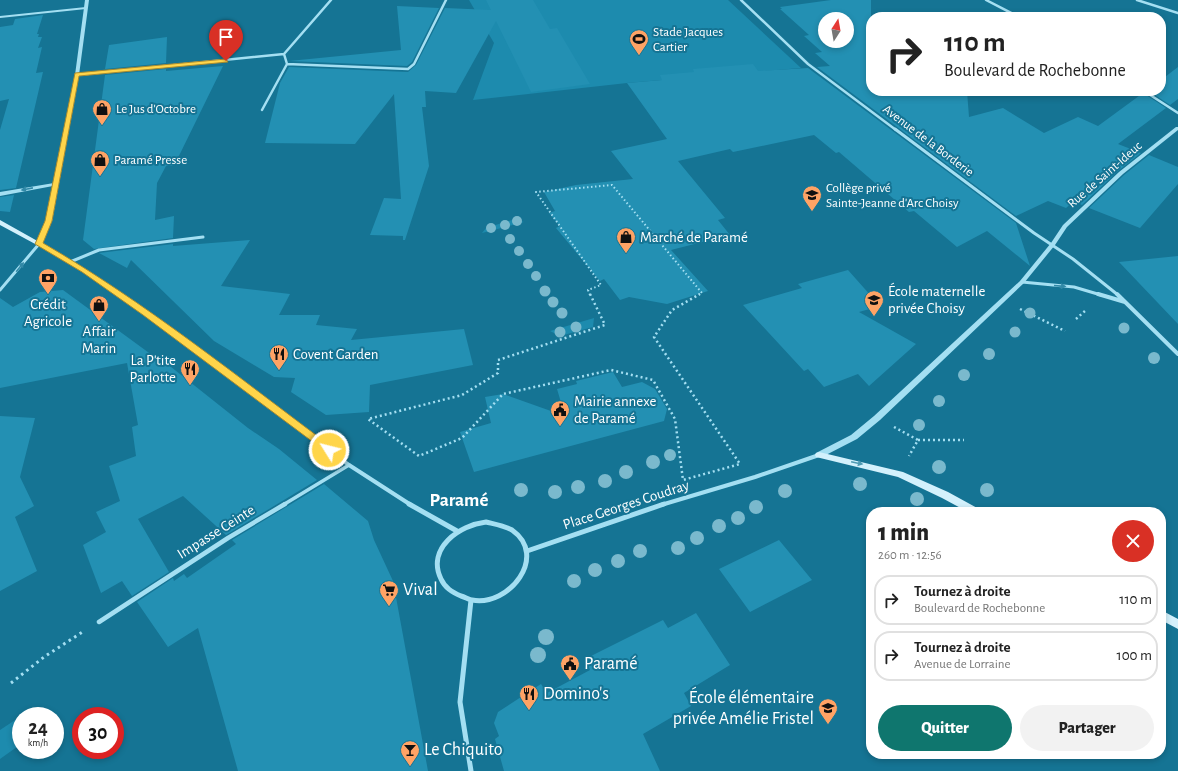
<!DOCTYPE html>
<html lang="fr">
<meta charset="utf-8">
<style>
:root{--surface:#fff;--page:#f2f2f2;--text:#222;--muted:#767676;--line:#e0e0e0;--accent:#0f766e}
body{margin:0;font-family:"Alegreya Sans",sans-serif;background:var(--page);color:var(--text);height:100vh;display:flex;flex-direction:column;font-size:15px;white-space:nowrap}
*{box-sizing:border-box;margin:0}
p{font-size:13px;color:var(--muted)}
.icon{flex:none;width:22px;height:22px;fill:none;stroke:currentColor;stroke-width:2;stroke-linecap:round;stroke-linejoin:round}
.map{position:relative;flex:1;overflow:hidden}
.panel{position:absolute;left:866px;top:507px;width:300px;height:252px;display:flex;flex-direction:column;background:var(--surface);border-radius:16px;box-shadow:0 2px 6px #0003}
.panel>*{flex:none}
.top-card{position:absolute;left:866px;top:12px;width:300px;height:84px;border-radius:16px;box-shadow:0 2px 6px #0003;background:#fff;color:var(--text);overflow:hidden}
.needle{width:26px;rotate:11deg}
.fabs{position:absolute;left:818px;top:12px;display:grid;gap:8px}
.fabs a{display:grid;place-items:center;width:36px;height:36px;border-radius:50%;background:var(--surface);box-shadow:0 2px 6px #0003;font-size:20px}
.speed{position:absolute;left:12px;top:707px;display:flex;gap:8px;font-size:20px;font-weight:700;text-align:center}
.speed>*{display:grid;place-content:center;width:52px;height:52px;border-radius:50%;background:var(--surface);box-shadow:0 2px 6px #0003;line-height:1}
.speed small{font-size:10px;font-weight:400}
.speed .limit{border:6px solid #d22;background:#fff;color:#111}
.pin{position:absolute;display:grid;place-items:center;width:34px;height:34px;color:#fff;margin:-41px -17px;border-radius:50% 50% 50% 0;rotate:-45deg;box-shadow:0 0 4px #0007}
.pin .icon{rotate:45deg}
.me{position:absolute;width:44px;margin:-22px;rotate:306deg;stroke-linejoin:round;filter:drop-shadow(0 0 3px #0008)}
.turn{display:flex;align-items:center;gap:14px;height:84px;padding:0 12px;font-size:18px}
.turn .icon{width:52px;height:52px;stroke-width:2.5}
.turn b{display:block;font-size:28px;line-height:34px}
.round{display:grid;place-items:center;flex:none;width:42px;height:42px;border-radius:21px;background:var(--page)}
.summary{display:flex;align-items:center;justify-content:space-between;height:68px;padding:0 12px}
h1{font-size:24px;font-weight:800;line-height:30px}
.primary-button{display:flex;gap:8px;margin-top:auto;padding:8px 12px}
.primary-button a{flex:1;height:46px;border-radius:24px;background:var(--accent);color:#fff;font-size:16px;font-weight:800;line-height:46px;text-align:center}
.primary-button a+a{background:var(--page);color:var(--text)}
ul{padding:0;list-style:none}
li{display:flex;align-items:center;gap:12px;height:50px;margin:0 8px 6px;padding:0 4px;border:2px solid var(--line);border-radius:16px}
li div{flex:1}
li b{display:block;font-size:15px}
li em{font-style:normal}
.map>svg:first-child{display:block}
.green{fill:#1d8bae}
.building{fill:#2390b3;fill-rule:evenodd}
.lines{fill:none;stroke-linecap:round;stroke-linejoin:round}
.path-far2{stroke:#a4dff2;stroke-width:2;stroke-dasharray:1.5 2.5;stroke-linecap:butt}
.path-far1{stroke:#a4dff2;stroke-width:2.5;stroke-dasharray:2 3;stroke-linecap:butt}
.path{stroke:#a4dff2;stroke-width:3;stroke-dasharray:2.5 4;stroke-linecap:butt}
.service{stroke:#a4dff2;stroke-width:2}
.pedestrian-far1{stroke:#a4dff2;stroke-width:3.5}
.pedestrian{stroke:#a4dff2;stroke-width:4.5}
.minor-far3{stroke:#a4dff2;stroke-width:2.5}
.minor-far2{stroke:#a4dff2;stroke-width:3}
.minor-far1{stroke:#a4dff2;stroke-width:4}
.minor{stroke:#a4dff2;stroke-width:5}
.tertiary{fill:#a4dff2;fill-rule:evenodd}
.secondary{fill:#d3f1fc;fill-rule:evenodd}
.tree{fill:#7ab9cd}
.oneway{fill:#3289a7}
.oneway2{fill:#4e9ab3}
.route{fill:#ffd54a;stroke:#a68a30}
.labels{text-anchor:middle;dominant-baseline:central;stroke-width:4;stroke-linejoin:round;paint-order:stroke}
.far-poi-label{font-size:13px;fill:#fff;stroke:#157494;text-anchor:start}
.far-street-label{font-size:13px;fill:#fff;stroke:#157494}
.poi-label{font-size:15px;fill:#fff;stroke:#157494;text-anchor:start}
.street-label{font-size:15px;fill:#fff;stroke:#157494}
.near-poi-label{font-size:18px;fill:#fff;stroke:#157494;text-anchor:start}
.district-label{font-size:19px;font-weight:bold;fill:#fff;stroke:#157494}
</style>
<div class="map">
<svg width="1178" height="771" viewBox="0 0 1178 771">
<rect width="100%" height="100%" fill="#157494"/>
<!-- green -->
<path class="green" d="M 469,0 L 728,0 L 801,68 L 627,83 L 473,100 L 494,43 Z
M 515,219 L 524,222 L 482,233 L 486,228 Z
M 594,318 L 593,327 L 560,336 L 550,331 Z
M 21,716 L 21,744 L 0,759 L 0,730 Z"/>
<!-- building -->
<path class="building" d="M 486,0 L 533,0 L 550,29 L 557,28 L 590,84 L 531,92 L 496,21 L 456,93 L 425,91 L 426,107 L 422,107 L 429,166 L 405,240 L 403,240 L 403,236 L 370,235 L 384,198 L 401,199 L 394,94 L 355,144 L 265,143 L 280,83 L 289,67 L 408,72 L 416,65 L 445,8 L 491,10 Z
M 831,0 L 871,0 L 871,91 L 967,91 L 969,117 L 1003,108 L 1044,133 L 1078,117 L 1098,126 L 1143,93 L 1166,108 L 1118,144 L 1141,153 L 1118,171 L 1082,205 L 1074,201 L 1066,208 L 1048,201 L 1016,216 L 817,67 L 830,66 L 815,53 L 822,52 L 804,36 L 809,35 L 780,9 L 782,9 L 780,7 ZM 825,19 L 847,19 L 847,41 L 825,41 Z
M 397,6 L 439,8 L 412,62 L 407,66 L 289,61 L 401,50 Z
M 43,15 L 37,34 L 39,34 L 38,37 L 42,37 L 38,48 L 42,47 L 36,73 L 43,72 L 16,188 L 0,190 L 0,130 L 9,99 L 0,101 L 0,27 L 13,25 L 15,19 Z
M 167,37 L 166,63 L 105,69 L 109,45 Z
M 753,64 L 758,71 L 808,68 L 1016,223 L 1030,266 L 987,231 L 957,247 L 914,211 L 909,212 L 839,152 L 836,153 L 814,135 L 733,152 L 730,149 L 678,161 L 725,218 L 718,220 L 730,235 L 671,250 L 708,291 L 667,304 L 629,297 L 620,300 L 604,279 L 600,281 L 556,228 L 560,226 L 549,213 L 555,211 L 544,192 L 576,185 L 633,179 L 611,151 L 667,139 L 627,83 L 662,80 L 660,75 L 694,72 L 693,69 Z
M 223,66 L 174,166 L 166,166 L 157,183 L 155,220 L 174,216 L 173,238 L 94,249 L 83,240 L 105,75 L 166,69 L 166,71 Z
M 1178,67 L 1178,99 L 1170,105 L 1149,91 L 1161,91 L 1161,80 Z
M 1149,155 L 1178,167 L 1178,184 L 1140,228 L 1089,208 L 1124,175 Z
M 14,195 L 10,212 L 0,211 L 0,197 Z
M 250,240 L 221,286 L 290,294 L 279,315 L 320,315 L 316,325 L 357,329 L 351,340 L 464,329 L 473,365 L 370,385 L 369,412 L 326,415 L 291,392 L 295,378 L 274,377 L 214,341 L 131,260 L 127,268 L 99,253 L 173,244 L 173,246 Z
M 1178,256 L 1178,324 L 1119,262 Z
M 848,270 L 880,306 L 859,312 L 916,344 L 869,386 L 858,374 L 824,387 L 808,369 L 804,371 L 743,305 L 802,288 L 798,284 Z
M 63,290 L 156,358 L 154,360 L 161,359 L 248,428 L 279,449 L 317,480 L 226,535 L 183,496 L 138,519 L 169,572 L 132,596 L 122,581 L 101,593 L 83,545 L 106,532 L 96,512 L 120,501 L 109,466 L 136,456 L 132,427 L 138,425 L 127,363 L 0,388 L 0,298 L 13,307 L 40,292 Z
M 613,372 L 622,387 L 642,382 L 655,389 L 667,409 L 664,421 L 474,472 L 460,432 L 491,423 L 485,397 L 503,394 L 565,416 L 557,389 L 577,384 L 576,381 Z
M 0,416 L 35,418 L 20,477 L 34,506 L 15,517 L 37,571 L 0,591 Z
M 324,484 L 368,521 L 374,540 L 393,581 L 428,771 L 238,771 L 198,628 L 168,647 L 137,602 L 173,578 L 174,581 L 184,574 L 187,578 L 236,544 L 232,540 Z
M 779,540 L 812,580 L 750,612 L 719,569 Z
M 696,613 L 730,665 L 684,693 L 691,706 L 643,734 L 660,771 L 504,771 L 495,739 L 499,736 L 494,723 L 498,712 L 541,684 L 547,693 L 590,670 L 585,659 L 663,620 L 668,628 Z"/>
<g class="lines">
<!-- path-far2 -->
<path class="path-far2" d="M 590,295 L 588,290 L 601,285 L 536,192 L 612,185 L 702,293 L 698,295"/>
<!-- path-far1 -->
<path class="path-far1" d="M 590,294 L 605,325 L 498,360 L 498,373 L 462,395 L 368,419 L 419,456 L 462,438 L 503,394 L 611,370 L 653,380 L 675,419 L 683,480 L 740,464 L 654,337 L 672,310 L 700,294
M 1020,309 L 1065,331
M 1076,319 L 1086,310
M 894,427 L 918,440 L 909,456
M 918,440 L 964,440"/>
<!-- path -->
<path class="path" d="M 11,683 L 44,657 L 84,631"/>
<!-- service -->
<path class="service" d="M 0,17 L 86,8"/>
<!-- pedestrian-far1 -->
<path class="pedestrian-far1" d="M 283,505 L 349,465"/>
<!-- pedestrian -->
<path class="pedestrian" d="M 99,622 L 228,538 L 285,504"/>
<!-- minor-far3 -->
<path class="minor-far3" d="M 741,0 L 808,64 L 896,130
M 986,0 L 1019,17
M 1137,0 L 1178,13
M 287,64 L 408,69 L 414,64 L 446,0
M 77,75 L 284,54 L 331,0
M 1144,91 L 1178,113
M 262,110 L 287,64 L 284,54"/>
<!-- minor-far2 -->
<path class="minor-far2" d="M 895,129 L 1034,233 L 1073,259 L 1118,295
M 70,262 L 99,250 L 203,237
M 1022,282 L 1074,287 L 1101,295
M 0,290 L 39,244 L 85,271 L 120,295"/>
<!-- minor-far1 -->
<path class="minor-far1" d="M 119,294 L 349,465 L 411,505
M 1098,294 L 1125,302
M 1117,294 L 1178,354
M 661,505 L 755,477 L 819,455"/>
<!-- minor -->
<path class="minor" d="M 409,504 L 457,531
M 486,522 C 494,524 505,526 512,530 C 549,556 509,607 472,600 C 469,600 465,597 461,596 C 452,592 445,588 441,579 C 426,548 460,525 486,522 Z
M 527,551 L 664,504
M 471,600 L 460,702 L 471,771"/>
<!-- tertiary -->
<path class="tertiary" d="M 85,0 L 89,0 L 79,75 L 52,221 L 42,244 L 39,246 L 36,244 L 46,221 L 53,186 L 0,196 L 0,192 L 54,183 L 75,75 Z
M 1176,127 L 1178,127 L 1178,130 L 1123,174 L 1067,227 L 1055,245 L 1024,283 L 880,420 L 857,439 L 822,457 L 816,457 L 815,455 L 816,453 L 851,435 L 874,416 L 1020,281 L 1051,243 L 1063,225 L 1119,172 Z"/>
<!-- secondary -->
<path class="secondary" d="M 0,220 L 41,243 L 42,244 L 39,246 L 37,245 L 0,225 Z
M 819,452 L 903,472 L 948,492 L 979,509 L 981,512 L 968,512 L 942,498 L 898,477 L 816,457 L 815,455 L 816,453 Z
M 1161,610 L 1178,619 L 1178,629 L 1161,620 Z"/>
</g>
<!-- trees -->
<g class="tree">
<circle cx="517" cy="221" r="5"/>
<circle cx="505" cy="225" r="5"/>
<circle cx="491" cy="228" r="5"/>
<circle cx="510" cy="239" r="5"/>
<circle cx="519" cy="251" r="5"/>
<circle cx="528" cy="264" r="5"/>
<circle cx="536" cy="276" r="5"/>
<circle cx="545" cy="291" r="5.5"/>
<circle cx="553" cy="302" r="5.5"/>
<circle cx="562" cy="313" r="5.5"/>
<circle cx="1030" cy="313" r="5.5"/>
<circle cx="576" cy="327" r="5.5"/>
<circle cx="1124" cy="328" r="5.5"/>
<circle cx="560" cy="332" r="5.5"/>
<circle cx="1015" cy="332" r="5.5"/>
<circle cx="989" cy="354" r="6"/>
<circle cx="1154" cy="358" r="6"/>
<circle cx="964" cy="375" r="6"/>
<circle cx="939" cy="401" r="6"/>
<circle cx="919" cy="425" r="6"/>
<circle cx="670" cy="455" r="6"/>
<circle cx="653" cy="462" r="7"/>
<circle cx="939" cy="467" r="7"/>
<circle cx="626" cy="472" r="7"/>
<circle cx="605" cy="481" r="7"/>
<circle cx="860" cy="484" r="7"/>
<circle cx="578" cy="487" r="7"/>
<circle cx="521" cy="490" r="7"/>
<circle cx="987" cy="490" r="7"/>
<circle cx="785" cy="491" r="7"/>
<circle cx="555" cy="492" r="7"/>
<circle cx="917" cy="499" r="7"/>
<circle cx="756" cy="507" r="7"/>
<circle cx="738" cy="518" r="7"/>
<circle cx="719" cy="526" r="7"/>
<circle cx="697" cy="538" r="7"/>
<circle cx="678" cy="548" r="7"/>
<circle cx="640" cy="551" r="7"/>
<circle cx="618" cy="561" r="7"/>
<circle cx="595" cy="570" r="7"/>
<circle cx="574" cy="581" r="7"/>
<circle cx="546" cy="637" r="8"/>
<circle cx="538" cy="655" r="8"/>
</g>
<!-- one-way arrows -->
<defs><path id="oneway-solid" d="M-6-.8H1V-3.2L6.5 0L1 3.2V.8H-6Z"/></defs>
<g class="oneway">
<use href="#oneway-solid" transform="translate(27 189) rotate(169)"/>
<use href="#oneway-solid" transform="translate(20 267) rotate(-51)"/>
<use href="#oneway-solid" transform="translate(1060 286) rotate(5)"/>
</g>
<use class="oneway2" href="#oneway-solid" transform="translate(857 463) rotate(12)"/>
<!-- route -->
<path class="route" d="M 226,59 L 228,62 L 79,76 L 52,221 L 43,243 C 145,302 238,377 332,447 L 334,450 L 332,453 L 329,454 L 143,315 L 82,272 L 35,244 L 45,221 L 75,73 Z"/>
<!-- icons -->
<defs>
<symbol id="stadium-pin" viewBox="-11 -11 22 30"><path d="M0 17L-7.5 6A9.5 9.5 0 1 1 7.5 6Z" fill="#ffa365" stroke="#157494"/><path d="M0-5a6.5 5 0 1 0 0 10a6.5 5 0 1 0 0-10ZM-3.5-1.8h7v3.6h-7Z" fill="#111"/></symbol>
<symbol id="shop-pin" viewBox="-11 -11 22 30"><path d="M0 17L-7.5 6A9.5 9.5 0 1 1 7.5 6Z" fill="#ffa365" stroke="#157494"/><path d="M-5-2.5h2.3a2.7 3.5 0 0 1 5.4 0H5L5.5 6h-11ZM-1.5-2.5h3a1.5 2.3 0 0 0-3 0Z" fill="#111"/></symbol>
<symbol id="school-pin" viewBox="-11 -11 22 30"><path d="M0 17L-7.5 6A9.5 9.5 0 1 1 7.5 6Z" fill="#ffa365" stroke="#157494"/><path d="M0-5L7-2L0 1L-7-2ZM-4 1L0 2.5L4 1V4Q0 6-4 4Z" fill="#111"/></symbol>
<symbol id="bank-pin" viewBox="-11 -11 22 30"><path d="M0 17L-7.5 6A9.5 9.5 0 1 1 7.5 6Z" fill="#ffa365" stroke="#157494"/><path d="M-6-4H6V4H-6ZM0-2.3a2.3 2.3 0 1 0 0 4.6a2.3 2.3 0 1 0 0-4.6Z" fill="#111"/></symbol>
<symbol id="restaurant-pin" viewBox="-11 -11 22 30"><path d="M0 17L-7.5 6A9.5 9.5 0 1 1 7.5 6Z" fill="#ffa365" stroke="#157494"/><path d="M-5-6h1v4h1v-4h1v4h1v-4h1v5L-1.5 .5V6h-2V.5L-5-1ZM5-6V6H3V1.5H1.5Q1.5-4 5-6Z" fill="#111"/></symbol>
<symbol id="civic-pin" viewBox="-11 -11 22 30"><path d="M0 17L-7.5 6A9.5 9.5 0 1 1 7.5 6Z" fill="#ffa365" stroke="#157494"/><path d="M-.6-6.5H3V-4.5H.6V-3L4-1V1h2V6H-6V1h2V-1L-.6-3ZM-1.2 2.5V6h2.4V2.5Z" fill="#111"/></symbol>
<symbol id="supermarket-pin" viewBox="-11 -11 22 30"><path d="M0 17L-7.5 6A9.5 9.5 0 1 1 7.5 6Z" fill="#ffa365" stroke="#157494"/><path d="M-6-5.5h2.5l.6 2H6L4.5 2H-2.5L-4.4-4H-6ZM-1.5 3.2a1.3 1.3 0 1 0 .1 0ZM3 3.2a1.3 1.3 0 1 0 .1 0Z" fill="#111"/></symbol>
<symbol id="bar-pin" viewBox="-11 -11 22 30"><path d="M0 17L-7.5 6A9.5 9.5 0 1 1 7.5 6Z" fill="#ffa365" stroke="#157494"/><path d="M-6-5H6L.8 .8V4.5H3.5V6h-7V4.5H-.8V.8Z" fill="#111"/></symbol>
</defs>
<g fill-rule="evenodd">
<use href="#stadium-pin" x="628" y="28" width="22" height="30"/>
<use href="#shop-pin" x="91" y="98" width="22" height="30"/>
<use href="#shop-pin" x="89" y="149" width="22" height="30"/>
<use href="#school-pin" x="801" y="184" width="22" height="30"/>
<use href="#shop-pin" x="615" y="226" width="22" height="30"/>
<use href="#bank-pin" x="37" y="267" width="22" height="30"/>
<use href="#school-pin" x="863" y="289" width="22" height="30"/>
<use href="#shop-pin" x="88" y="294" width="22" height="30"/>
<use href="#restaurant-pin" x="268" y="343" width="22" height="30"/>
<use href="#restaurant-pin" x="179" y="358" width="22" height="30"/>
<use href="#civic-pin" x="549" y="399" width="22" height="30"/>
<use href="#supermarket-pin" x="378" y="579" width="22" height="30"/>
<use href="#civic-pin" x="559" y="653" width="22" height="30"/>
<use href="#restaurant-pin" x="518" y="683" width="22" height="30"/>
<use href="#school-pin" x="817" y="697" width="22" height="30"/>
<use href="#bar-pin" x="399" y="739" width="22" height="30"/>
</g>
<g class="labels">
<!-- far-poi labels -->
<g class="far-poi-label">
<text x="653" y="32">Stade Jacques<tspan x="653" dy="15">Cartier</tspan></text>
<text x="116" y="109">Le Jus d'Octobre</text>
<text x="114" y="160">Paramé Presse</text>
<text x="826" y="188">Collège privé<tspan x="826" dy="15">Sainte-Jeanne d'Arc Choisy</tspan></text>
</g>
<!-- far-street labels -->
<g class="far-street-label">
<text transform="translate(928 141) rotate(37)">Avenue de la Borderie</text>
<text transform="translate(1105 175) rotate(-41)">Rue de Saint-Ideuc</text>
</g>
<!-- poi labels -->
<g class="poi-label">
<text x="640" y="237">Marché de Paramé</text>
<text x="888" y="291">École maternelle<tspan x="888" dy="17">privée Choisy</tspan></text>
<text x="48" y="304" text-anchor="middle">Crédit<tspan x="48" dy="17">Agricole</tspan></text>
<text x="99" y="331" text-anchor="middle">Affair<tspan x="99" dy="17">Marin</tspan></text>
<text x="293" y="354">Covent Garden</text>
<text x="176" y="360" text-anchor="end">La P'tite<tspan x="176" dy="17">Parlotte</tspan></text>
<text x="574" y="401">Mairie annexe<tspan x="574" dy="17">de Paramé</tspan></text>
</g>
<!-- street labels -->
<g class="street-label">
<text transform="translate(626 505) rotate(-18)">Place Georges Coudray</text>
<text transform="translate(216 532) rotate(-32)">Impasse Ceinte</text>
</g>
<!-- near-poi labels -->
<g class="near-poi-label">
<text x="403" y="590">Vival</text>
<text x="584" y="664">Paramé</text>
<text x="543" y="694">Domino's</text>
<text x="814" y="698" text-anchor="end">École élémentaire<tspan x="814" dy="21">privée Amélie Fristel</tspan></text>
<text x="424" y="750">Le Chiquito</text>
</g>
<!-- district labels -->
<g class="district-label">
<text x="459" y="500">Paramé</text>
</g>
</g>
</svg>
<div class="fabs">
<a><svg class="needle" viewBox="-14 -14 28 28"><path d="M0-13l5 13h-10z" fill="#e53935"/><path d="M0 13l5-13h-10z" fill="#767676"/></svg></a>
</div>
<div class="speed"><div>24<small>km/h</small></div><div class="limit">30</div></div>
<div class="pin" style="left:226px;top:61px;background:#d93025"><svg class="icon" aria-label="arrive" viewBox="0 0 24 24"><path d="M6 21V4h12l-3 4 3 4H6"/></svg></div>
<svg class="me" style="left:329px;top:450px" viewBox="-20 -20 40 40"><circle r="17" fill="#ffd54a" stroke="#fff" stroke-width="3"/><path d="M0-11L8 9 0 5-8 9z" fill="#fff"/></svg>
<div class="top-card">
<div class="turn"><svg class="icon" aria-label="right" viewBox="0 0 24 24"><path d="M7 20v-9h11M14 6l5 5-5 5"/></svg><div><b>110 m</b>Boulevard de Rochebonne</div></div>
</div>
<section class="panel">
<div class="summary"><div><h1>1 min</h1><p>260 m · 12:56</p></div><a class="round" style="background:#d93025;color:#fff"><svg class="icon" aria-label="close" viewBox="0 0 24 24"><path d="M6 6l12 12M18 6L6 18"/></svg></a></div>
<ul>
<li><svg class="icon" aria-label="right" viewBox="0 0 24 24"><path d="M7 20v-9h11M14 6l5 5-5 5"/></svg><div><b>Tournez à droite</b><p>Boulevard de Rochebonne</p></div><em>110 m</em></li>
<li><svg class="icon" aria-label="right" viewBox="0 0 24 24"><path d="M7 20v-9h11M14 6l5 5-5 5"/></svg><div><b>Tournez à droite</b><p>Avenue de Lorraine</p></div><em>100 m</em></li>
</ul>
<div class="primary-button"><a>Quitter</a><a>Partager</a></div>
</section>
</div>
